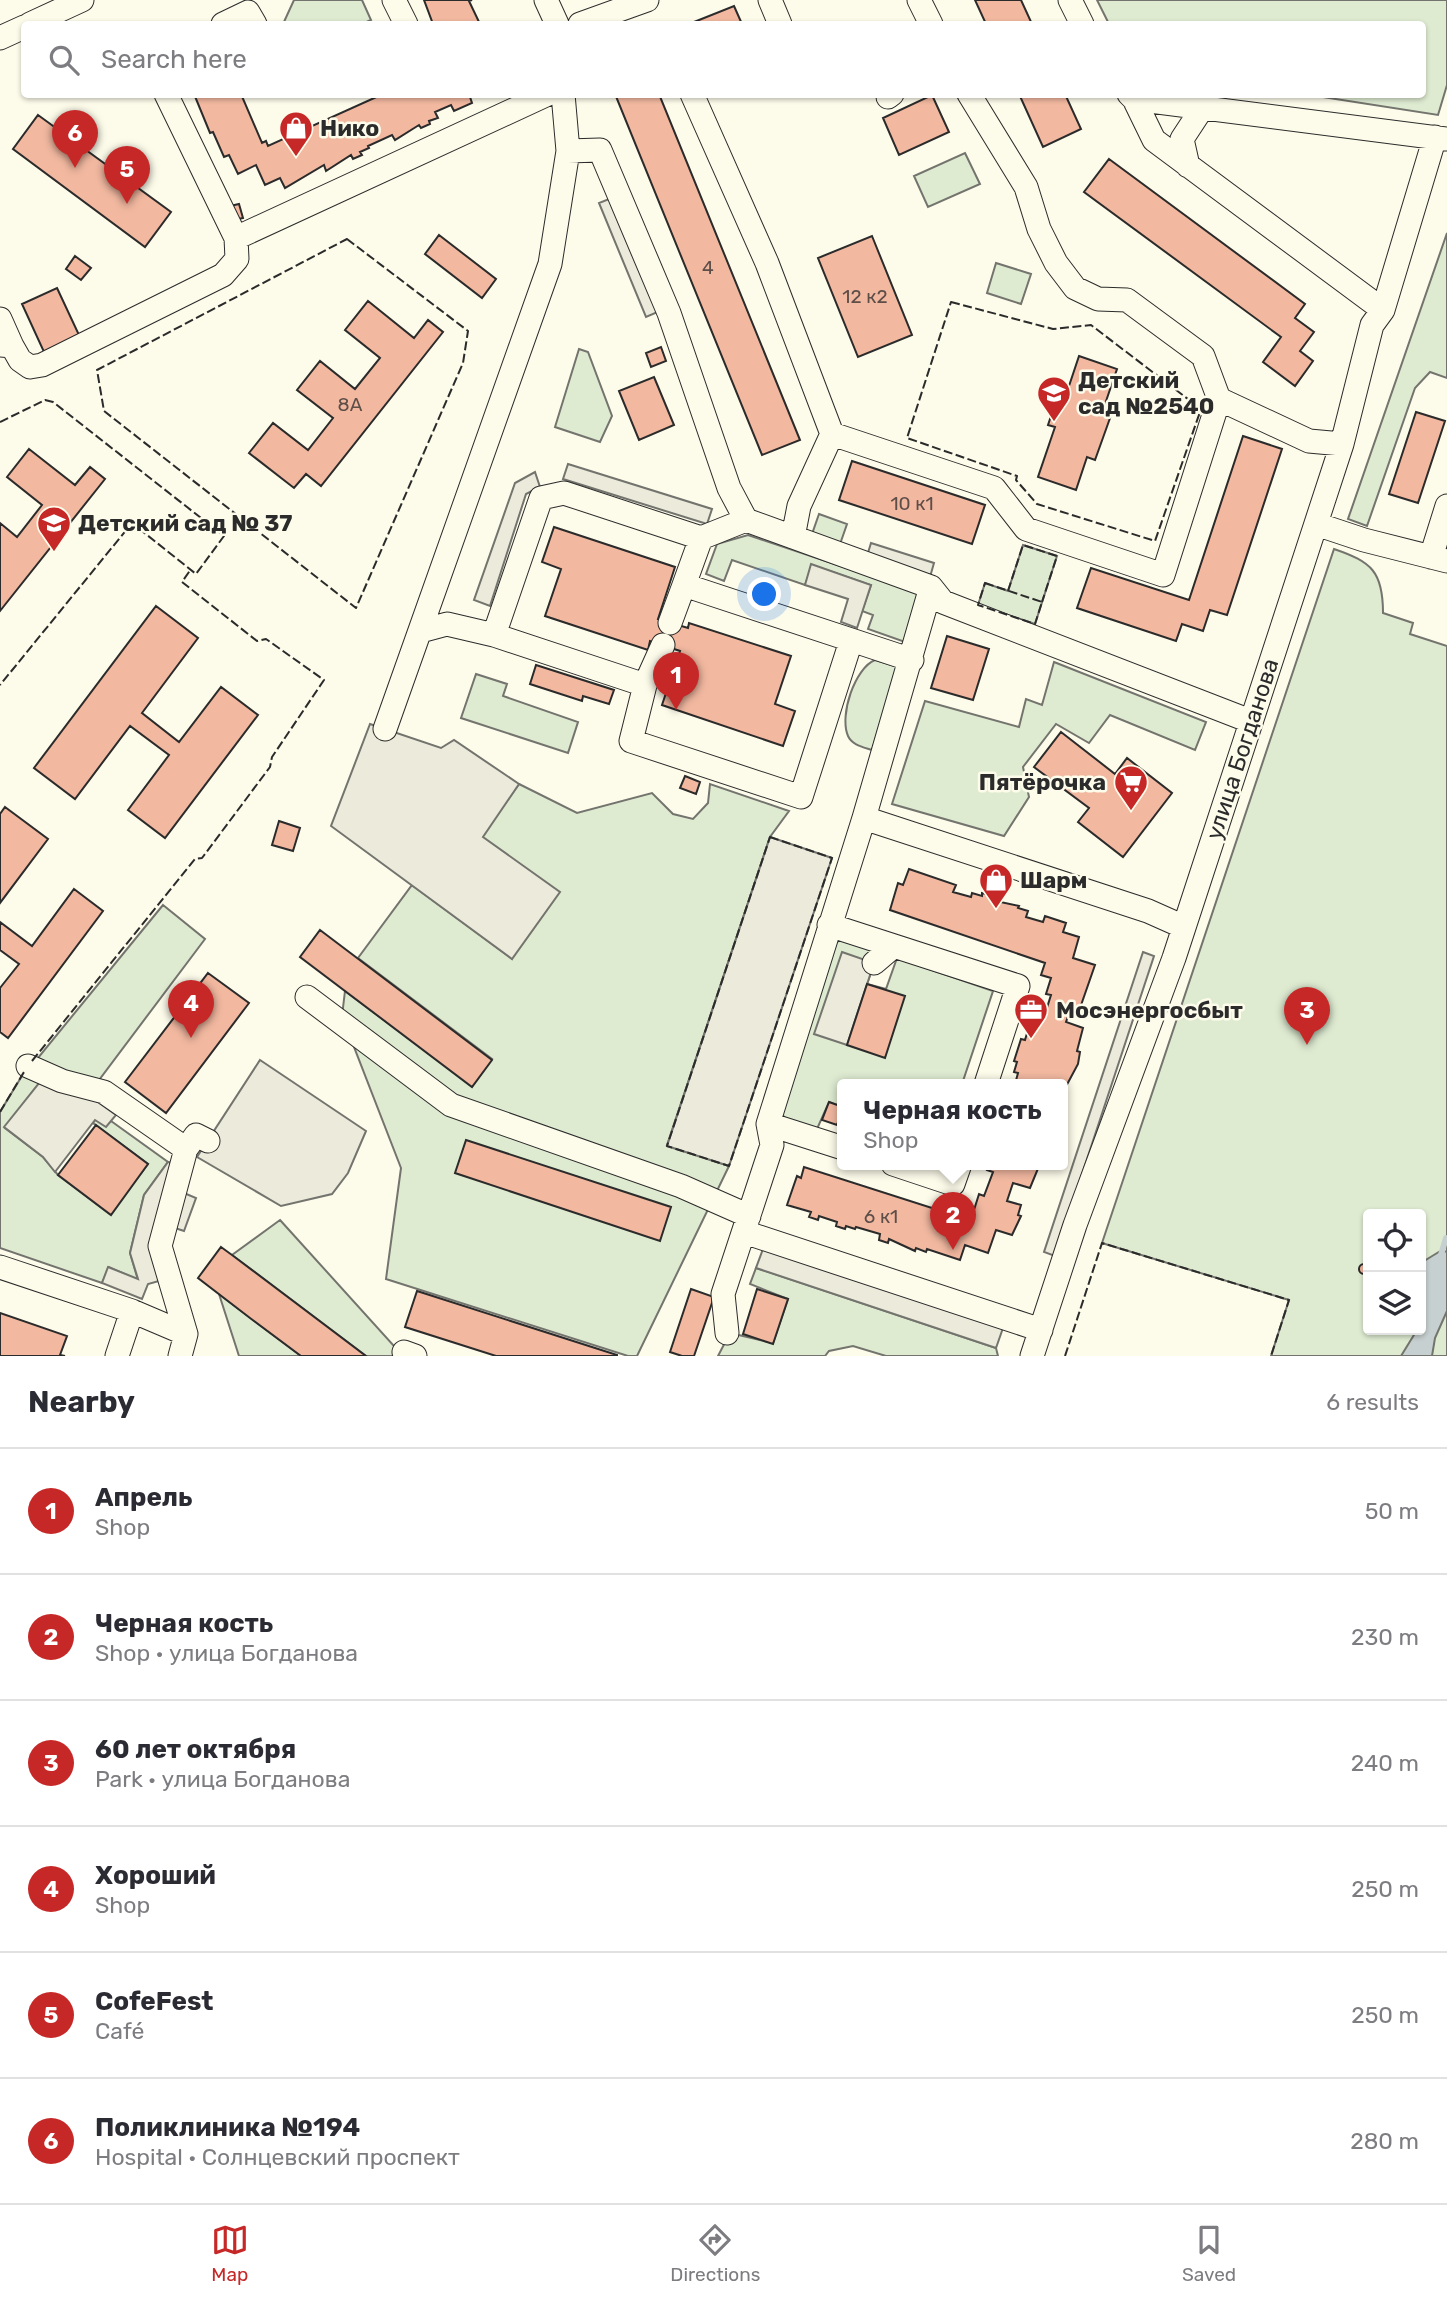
<!DOCTYPE html>
<meta charset="utf-8">
<style>
:root{--surface:#fff;--page:#f2f2f3;--text:#2b2b33;--muted:#7c7c81;--line:#e1e1e2;--accent:#c62828}
body{margin:0;font-family:Rubik,sans-serif;background:var(--page);color:var(--text)}
.controls{position:absolute;right:21px;bottom:21px;display:grid;overflow:hidden;border-radius:7px;box-shadow:0 2px 5px #0004}
.controls button{width:63px;height:63px;display:grid;place-items:center;padding:0;border:0;border-bottom:2px solid var(--line);background:var(--surface);color:var(--text);font:35px sans-serif}
.you{position:absolute;left:765px;top:595px;width:24px;height:24px;margin:-18px;border:5px solid #fff;border-radius:50%;background:#1a73e8;box-shadow:0 0 0 10px #1a73e833}
.badge{display:grid;place-items:center;width:46px;height:46px;border-radius:50%;background:var(--accent);color:#fff;font-size:23px;font-weight:700}
.pin{position:absolute;translate:-50% -58px;filter:drop-shadow(0 2px 4px #0008)}
.pin::after{content:'';position:absolute;top:37px;width:24px;height:21px;background:inherit;clip-path:polygon(0 0,100% 0,50% 100%)}
.popup{position:absolute;left:837px;top:1079px;width:231px;height:91px;box-sizing:border-box;display:grid;place-content:center;border-radius:7px;background:var(--surface);filter:drop-shadow(0 2px 5px #0005);font-size:23px;white-space:nowrap;color:var(--muted)}
.popup b{font-size:26px;color:var(--text)}
.popup::after{content:'';position:absolute;left:50%;top:100%;margin-left:-14px;border:14px solid transparent;border-top-color:var(--surface)}
.list{margin:0;padding:0;list-style:none}
h2{display:flex;justify-content:space-between;align-items:center;height:91px;margin:0;padding:0 28px;font-size:30px}
h2 small{font-size:23px;font-weight:400;color:var(--muted)}
.list li{display:grid;grid-template-columns:46px 1fr auto;gap:21px;align-items:center;box-sizing:border-box;height:126px;padding:0 28px;border-top:2px solid var(--line)}
.list b{display:block;font-size:26px;white-space:nowrap}
.list p{margin:0;font-size:23px;white-space:nowrap;color:var(--muted)}
.list em{font-size:23px;font-style:normal;color:var(--muted)}
.icon{flex:none;width:38px;height:38px;fill:none;stroke:currentColor;stroke-width:2;stroke-linecap:round;stroke-linejoin:round}
.map{position:relative;flex:none;width:1447px;height:1356px;overflow:hidden}
.search{position:absolute;background:var(--surface);box-shadow:0 2px 5px #0004;left:21px;right:21px;top:21px;height:77px;display:flex;align-items:center;gap:18px;box-sizing:border-box;padding:0 24px;border-radius:7px;color:var(--muted);font-size:26px}
.sheet{height:847px;background:var(--surface)}
nav{display:flex;justify-content:space-around;align-items:center;box-sizing:border-box;height:98px;border-top:2px solid var(--line);background:var(--surface);font-size:19px;color:var(--muted)}
nav a{display:grid;justify-items:center;gap:4px}
nav .on{color:var(--accent)}
.map>svg:first-child{display:block}
.green{fill:#deebd1;stroke:#74746e;stroke-width:2;fill-rule:evenodd}
.parking{fill:#eceadb;stroke:#74746e;stroke-width:2}
.water{fill:#c7d0d0;stroke:#74746e;stroke-width:2}
.lines{fill:none;stroke-linecap:round;stroke-linejoin:round}
.stream{stroke:#c7d0d0;stroke-width:6}
.building{fill:#f2b8a0;stroke:#2b2b2b;stroke-width:2}
.minor-casing{stroke:#2b2b2b;stroke-width:25}
.minor{stroke:#fdfbea;stroke-width:23}
.fence{stroke:#2b2b2b;stroke-width:2;stroke-dasharray:9 3.5;stroke-linecap:butt}
.labels{text-anchor:middle;stroke-width:5;stroke-linejoin:round;paint-order:stroke}
.number-label{font-size:19px;fill:#5d4e48}
.poi-label{font-size:23px;font-weight:bold;fill:#2b2b2b;stroke:#fdfbea;text-anchor:start}
.street-label{font-size:23px;fill:#2b2b2b;stroke:#fdfbea}
</style>
<div class="map">
<svg width="1447" height="1356" viewBox="0 0 1447 1356">
<rect width="100%" height="100%" fill="#fdfbea"/>
<path class="green" d="M294,0H362L371,20L362,24H283Z
M1097,0H1447V85L1438,115L1310,95L1422,94V24H1109Z
M965,153L980,184L928,207L914,176Z
M1447,233V378L1430,372L1415,388L1367,526L1348,519Z
M996,263L1031,274L1021,304L987,293Z
M579,349L588,352L612,416L600,442L555,427Z
M819,514L847,524L839,547L811,537Z
M748,535L921,593L905,642L868,629L873,615L862,611L871,585L812,565L805,585L732,560L724,581L706,574L717,544Z
M1023,545L1057,556L1035,624L978,605L985,583L1008,591Z
M1334,549C1372,562 1383,572 1383,613L1413,623L1410,634L1447,646V1356H1271L1289,1300L1102,1243ZM1368,1214H1421V1330H1368Z
M875,660L898,667L872,750C863,747 852,745 848,736C839,715 855,668 875,660Z
M1054,662L1206,722L1195,750L1110,715L1089,743L1056,724L1023,767L1029,797L1004,836L892,804L925,701L1019,727L1026,699L1042,705Z
M476,674L507,684L503,696L578,722L568,753L461,718Z
M519,784L577,813L652,793L673,814L693,819L708,803L710,784L789,811L770,837L667,1145L729,1166L637,1356H628L386,1279L401,1168L342,1016L345,991L472,1086L492,1059L358,958L412,885L511,958L482,836Z
M163,905L205,939L96,1084L33,1064Z
M846,939L879,950L867,984L886,989L897,958L993,991L962,1084H843V1107L829,1102L817,1129L786,1119L778,1110L832,943Z
M28,1066L40,1082L5,1128L43,1157L58,1175L110,1214L148,1164L93,1123L96,1119L106,1126L111,1121L168,1162L144,1195L130,1253L138,1280L109,1267L102,1283L0,1248V1112Z
M280,1220L403,1356H366L232,1255Z
M756,1268L996,1348L998,1356H886L853,1346L829,1351L825,1356H718L730,1333L773,1343L788,1299L750,1284Z
M219,1294L301,1356H239Z"/>
<path class="parking" d="M614,197L660,311L646,317L599,203Z
M568,464L712,509L707,524L563,479Z
M535,472L540,487L526,494L490,606L474,600L515,483Z
M871,543L934,563L930,577L867,556Z
M811,564L871,585L857,628L841,622L848,599L805,585Z
M370,724L441,748L454,740L519,784L483,837L560,892L512,959L331,826Z
M770,837L832,858L729,1166L667,1146Z
M842,952L874,963L847,1045L814,1034Z
M1143,952L1154,956L1055,1256L1044,1252Z
M260,1060L366,1131L348,1173L332,1194L281,1206L197,1157Z
M40,1082L88,1095L116,1115L106,1127L95,1120L55,1172L43,1157L4,1127Z
M168,1162L172,1163L159,1281L148,1284L142,1299L102,1283L108,1267L138,1279L130,1253L144,1195Z
M184,1193L196,1198L184,1231L172,1227Z
M763,1249L1003,1328L996,1348L756,1268Z"/>
<path class="water" d="M1442,1250L1447,1252V1311L1435,1338L1432,1356H1401L1417,1330H1421V1279L1424,1261Z"/>
<g class="lines">
<path class="stream" d="M1440,1258L1446,1238"/>
</g>
<path class="building" d="M424,0H472L469,1L480,24H433Z
M975,0H1021L1032,24H986Z
M734,6L742,24H689Z
M194,94H241L262,143L266,141L268,146L383,94H469L472,103L454,111L451,105L435,112L438,118L429,121L430,124L421,128L419,125L395,140L392,135L368,146L369,148L360,152L362,155L353,159L351,155L326,171L324,165L285,188L280,178L265,185L256,165L238,174L229,155L224,157L213,132L210,133Z
M615,94H659L800,440L762,455Z
M1019,94H1065L1081,129L1043,147Z
M932,95L949,132L899,155L883,118Z
M38,115L171,212L145,247L13,149Z
M1109,159L1305,304L1295,318L1314,332L1300,351L1313,361L1295,386L1263,362L1281,337L1084,192Z
M239,204L243,218L234,220L230,206Z
M439,235L496,279L482,298L425,254Z
M872,236L912,335L858,357L818,258Z
M75,256L91,268L81,280L66,269Z
M57,288L79,335L44,352L22,304Z
M368,301L414,338L428,320L443,332L321,486L306,474L294,488L249,453L273,423L308,450L333,418L297,390L320,361L355,389L380,358L345,330Z
M661,347L666,361L651,367L646,353Z
M1079,356L1117,369L1105,404L1114,407L1095,460L1087,457L1076,490L1038,477L1055,427L1048,425L1055,404L1062,407Z
M654,377L674,425L639,440L619,391Z
M1416,412L1445,421L1418,503L1389,494Z
M1243,436L1282,449L1227,615L1210,610L1203,631L1182,624L1176,641L1077,608L1091,568L1189,600Z
M29,449L75,485L90,467L105,479L0,611V523L17,537L42,505L7,477Z
M852,461L985,505L972,544L839,500Z
M554,527L675,567L658,619L688,628L689,623L791,656L775,704L795,711L783,746L662,705L680,651L650,641L648,650L545,616L561,569L542,562Z
M156,606L198,638L142,713L179,742L221,687L258,715L165,838L128,810L169,755L130,726L75,799L34,768Z
M947,636L989,649L973,700L931,688Z
M536,665L614,690L609,704L583,696L582,701L530,684Z
M1061,732L1115,774L1127,758L1172,793L1123,857L1078,822L1089,808L1034,767Z
M685,776L700,782L696,794L680,788Z
M5,807L48,839L0,903V814Z
M279,821L300,828L293,851L272,845Z
M909,869L956,885L953,892L971,897L972,893L982,896V893L992,896L991,900L1019,906L1018,908L1028,911L1026,917L1043,922L1045,916L1066,923L1063,932L1079,937L1073,958L1095,965L1080,1008L1072,1006L1066,1022L1083,1028L1077,1051L1080,1052L1078,1064L1063,1092V1084H1015L1018,1073L1014,1072L1017,1062L1014,1061L1021,1039L1025,1040L1028,1030L1032,1032L1037,1017L1043,1020L1051,995L1046,994L1051,978L1041,975L1045,963L890,910L898,883L903,885Z
M74,889L103,911L8,1038L0,1032V988L19,964L0,950V922L32,946Z
M320,930L492,1060L472,1087L300,957Z
M208,973L249,1003L166,1113L125,1082Z
M867,984L905,996L885,1058L847,1045Z
M829,1102L843,1107L837,1125L822,1120Z
M96,1125L148,1164L111,1215L58,1175Z
M466,1140L671,1207L660,1241L455,1173Z
M989,1164H1043L1039,1166L1030,1188L1013,1183L1007,1201L1021,1205L1018,1215L1021,1216L1012,1235L996,1230L988,1253L965,1245L960,1260L927,1249L926,1252L916,1248L915,1251L889,1239L888,1243L879,1240L880,1234L856,1227L855,1229L846,1226L845,1229L836,1226L837,1222L819,1216L818,1220L809,1217L811,1212L787,1205L797,1176L801,1178L804,1167L960,1217L963,1207L974,1210L979,1194L984,1196L993,1172L987,1170Z
M221,1247L232,1255L366,1356H301L250,1318L198,1278Z
M1359 1269a5 5 0 1 1 10 0a5 5 0 1 1-10 0Z
M691,1289L714,1297L694,1356H682L670,1352Z
M757,1289L788,1299L773,1344L743,1334Z
M417,1291L617,1355V1356H496L405,1327Z
M0,1313L67,1336L60,1355L65,1356H0Z"/>
<g class="lines">
<g class="minor-casing">
<path id="minor" d="M394,0L406,24
M546,0L557,24
M770,0L780,24
M919,0L931,24
M1070,0L1082,24
M30,24L82,0
M223,24L248,12L255,24
M580,24L647,0
M0,38L24,27
M563,94L568,151L600,150L669,313L729,488L746,520
M692,94L767,263L832,434
M1129,94L1134,99L1447,139
M888,97L892,94
M1134,99L1154,140L1383,310
M1188,166L1182,139L1203,107
M236,238L548,94
M0,319L12,346
M0,345L12,346L20,360L30,367L42,365L223,275L237,259L236,238L166,94
M1219,399L1309,441L1342,444
M1316,524L1364,540L1447,561
M793,537L799,506L832,434L994,488L1026,529L1163,575L1219,399L1203,356L1127,300L1098,299L1075,288L1056,263L1039,229L1026,187L969,94
M1431,557L1447,506
M684,585L701,538
M670,623L684,585L912,660
M421,631L447,624L494,635
M663,645L645,685L631,741L801,797L851,641
M645,685L494,635L541,498L564,493L701,538L746,520L931,587L943,602L1250,721
M385,729L550,264L568,151
M864,818L931,587
M829,925L1018,986L986,1084
M874,963L894,946
M307,997L451,1105L681,1186L749,1216
M28,1066L62,1081L104,1092L186,1149
M768,1124L843,1148
M893,1164L953,1184L960,1164
M744,1232L1041,1330
M0,1267L132,1311L186,1334
M727,1333L723,1294L772,1145L768,1124L864,818L1148,911L1184,927
M404,1352L415,1356
M117,1356L132,1311
M180,1356L186,1334L160,1246L186,1149L196,1135L208,1141
M1032,1356L1075,1225L1174,958L1342,444L1372,325L1383,310L1435,137"/>
</g>
<use href="#minor" class="minor"/>
<path class="fence" d="M347,239L468,331L463,363L356,608L104,411L97,370Z
M951,302L1053,329L1091,325L1201,409L1155,541L1037,504L1016,480L1017,476L907,438Z
M0,422L45,400L53,402L224,536L196,574L132,523L0,685
M985,583L1042,602L1035,624L978,605Z
M1008,591L1023,545L1057,556L1042,602
M770,837L832,858L729,1166L667,1146Z
M32,1061L195,859L202,858L270,767L272,757L324,680L266,639L257,641L182,582L191,569
M0,1112L24,1072
M1065,1356L1102,1243L1289,1300L1271,1356"/>
</g>
<defs>
<g id="shop-pin" transform="scale(1.75)"><path d="M0 17L-7.5 6A9.5 9.5 0 1 1 7.5 6Z" fill="#c62828" stroke="#fdfbea"/><path d="M-5-2.5h2.3a2.7 3.5 0 0 1 5.4 0H5L5.5 6h-11ZM-1.5-2.5h3a1.5 2.3 0 0 0-3 0Z" fill="#fff"/></g>
<g id="school-pin" transform="scale(1.75)"><path d="M0 17L-7.5 6A9.5 9.5 0 1 1 7.5 6Z" fill="#c62828" stroke="#fdfbea"/><path d="M0-5L7-2L0 1L-7-2ZM-4 1L0 2.5L4 1V4Q0 6-4 4Z" fill="#fff"/></g>
<g id="supermarket-pin" transform="scale(1.75)"><path d="M0 17L-7.5 6A9.5 9.5 0 1 1 7.5 6Z" fill="#c62828" stroke="#fdfbea"/><path d="M-6-5.5h2.5l.6 2H6L4.5 2H-2.5L-4.4-4H-6ZM-1.5 3.2a1.3 1.3 0 1 0 .1 0ZM3 3.2a1.3 1.3 0 1 0 .1 0Z" fill="#fff"/></g>
<g id="office-pin" transform="scale(1.75)"><path d="M0 17L-7.5 6A9.5 9.5 0 1 1 7.5 6Z" fill="#c62828" stroke="#fdfbea"/><path d="M-6-3h4V-5.5h4V-3h4V5H-6ZM-1-4.5V-3h2v-1.5ZM-6 0V1H6V0Z" fill="#fff"/></g>
</defs>
<g fill-rule="evenodd">
<use href="#shop-pin" x="296" y="128"/>
<use href="#school-pin" x="1054" y="393"/>
<use href="#school-pin" x="54" y="523"/>
<use href="#supermarket-pin" x="1131" y="782"/>
<use href="#shop-pin" x="996" y="880"/>
<use href="#office-pin" x="1031" y="1010"/>
</g>
<g class="labels">
<g class="number-label">
<text x="708" y="274">4</text>
<text x="865" y="303">12 к2</text>
<text x="350" y="411">8А</text>
<text x="912" y="510">10 к1</text>
<text x="881" y="1223">6 к1</text>
</g>
<g class="poi-label">
<text x="320" y="136">Нико</text>
<text x="1078" y="388">Детский<tspan x="1078" dy="26">сад №2540</tspan></text>
<text x="78" y="531">Детский сад № 37</text>
<text x="1106" y="790" text-anchor="end">Пятёрочка</text>
<text x="1020" y="888">Шарм</text>
<text x="1056" y="1018">Мосэнергосбыт</text>
</g>
<g class="street-label">
<text transform="translate(1242 749) rotate(-72)" y="8">улица Богданова</text>
</g>
</g>
</svg>
<div class="controls">
<button><svg class="icon" aria-label="locate" viewBox="0 0 24 24"><circle cx="12" cy="12" r="6"/><path d="M12 2v4M12 18v4M2 12h4M18 12h4"/></svg></button>
<button><svg class="icon" aria-label="layers" viewBox="0 0 24 24"><path d="M12 4l9 5-9 5-9-5zM3 14l9 5 9-5"/></svg></button>
</div>
<div class="you"></div>
<div class="pin badge" style="left:676px;top:710px">1</div>
<div class="pin badge" style="left:953px;top:1250px">2</div>
<div class="popup"><b>Черная кость</b>Shop</div>
<div class="pin badge" style="left:1307px;top:1045px">3</div>
<div class="pin badge" style="left:191px;top:1038px">4</div>
<div class="pin badge" style="left:127px;top:204px">5</div>
<div class="pin badge" style="left:75px;top:168px">6</div>
<div class="search"><svg class="icon" aria-label="search" viewBox="0 0 24 24"><circle cx="10" cy="10" r="6"/><path d="M15 15l6 6"/></svg>Search here</div>
</div>
<section class="sheet">
<h2>Nearby<small>6 results</small></h2>
<ul class="list">
<li><span class="badge">1</span><div><b>Апрель</b><p>Shop</p></div><em>50 m</em></li>
<li><span class="badge">2</span><div><b>Черная кость</b><p>Shop · улица Богданова</p></div><em>230 m</em></li>
<li><span class="badge">3</span><div><b>60 лет октября</b><p>Park · улица Богданова</p></div><em>240 m</em></li>
<li><span class="badge">4</span><div><b>Хороший</b><p>Shop</p></div><em>250 m</em></li>
<li><span class="badge">5</span><div><b>CofeFest</b><p>Café</p></div><em>250 m</em></li>
<li><span class="badge">6</span><div><b>Поликлиника №194</b><p>Hospital · Солнцевский проспект</p></div><em>280 m</em></li>
</ul>
</section>
<nav>
<a class="on"><svg class="icon" aria-label="map" viewBox="0 0 24 24"><path d="M3 6l6-2 6 2 6-2v14l-6 2-6-2-6 2zM9 4v14M15 6v14"/></svg>Map</a>
<a><svg class="icon" aria-label="directions" viewBox="0 0 24 24"><path d="M12 3l9 9-9 9-9-9zM9 14v-3h6M13 9l2 2-2 2"/></svg>Directions</a>
<a><svg class="icon" aria-label="saved" viewBox="0 0 24 24"><path d="M7 4h10v16l-5-4-5 4z"/></svg>Saved</a>
</nav>
